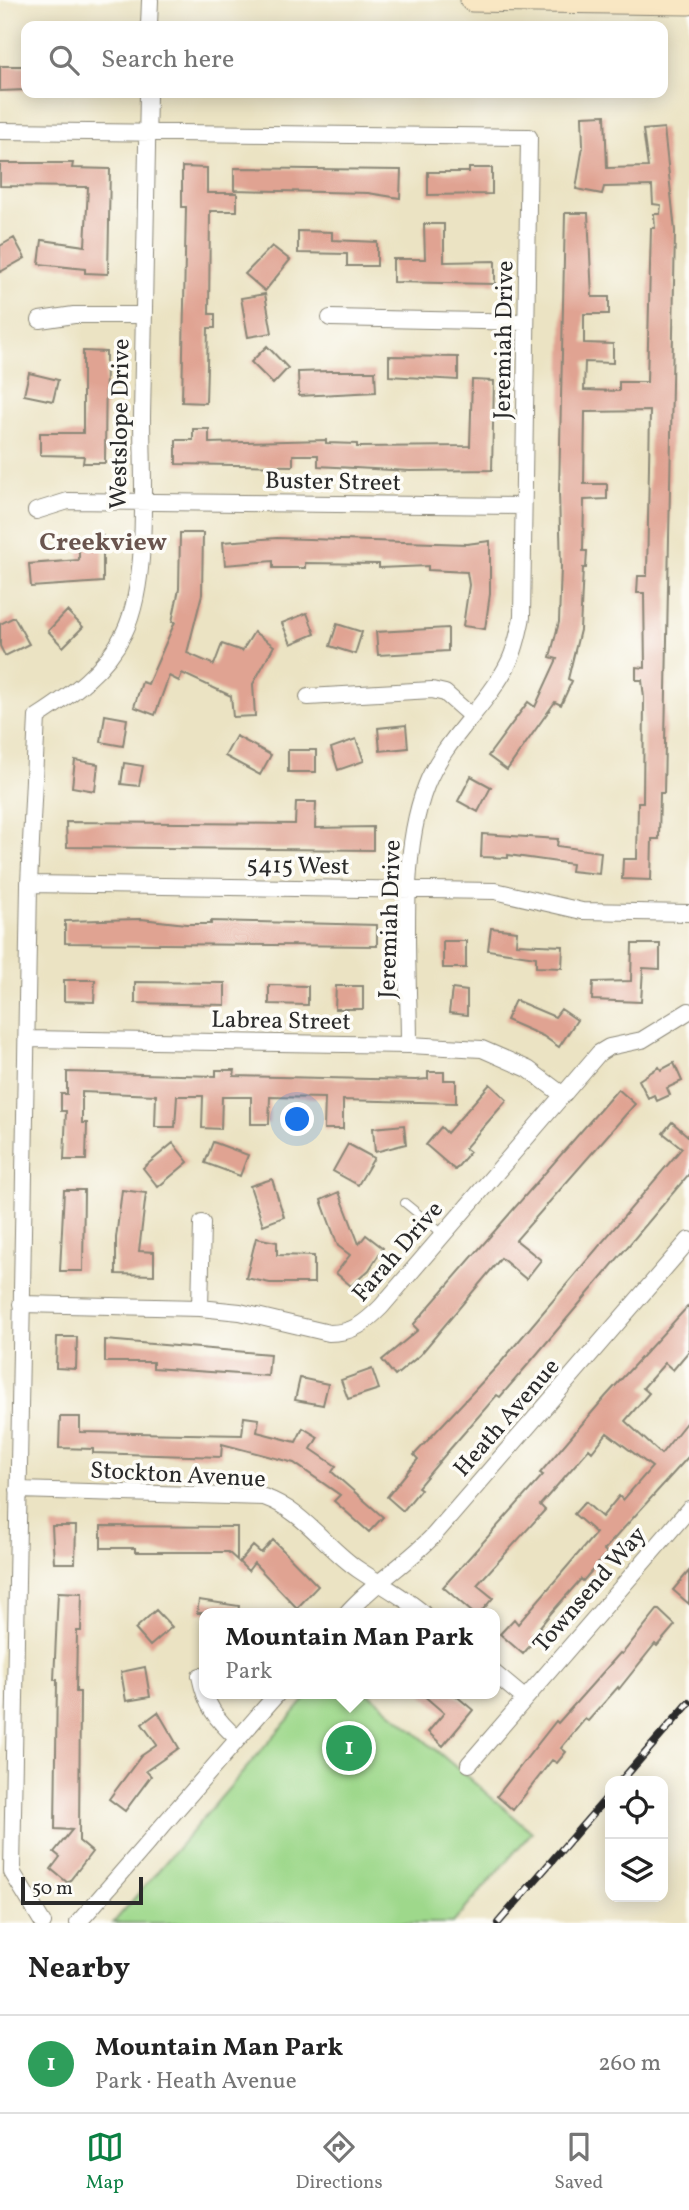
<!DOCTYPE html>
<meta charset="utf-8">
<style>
:root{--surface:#fff;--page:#f6f6f6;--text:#222;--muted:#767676;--line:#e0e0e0;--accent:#0b8043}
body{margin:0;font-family:Vollkorn,serif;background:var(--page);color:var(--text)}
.controls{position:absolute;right:21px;bottom:21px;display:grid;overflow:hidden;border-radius:14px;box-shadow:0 4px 18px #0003}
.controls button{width:63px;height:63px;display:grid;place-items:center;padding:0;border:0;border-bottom:2px solid var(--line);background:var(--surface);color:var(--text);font:35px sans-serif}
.scale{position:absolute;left:21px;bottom:18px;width:122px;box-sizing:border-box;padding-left:7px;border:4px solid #2b2b2b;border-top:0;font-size:19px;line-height:24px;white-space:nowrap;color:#2b2b2b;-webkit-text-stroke:5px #fdfcf7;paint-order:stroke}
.you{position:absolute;left:298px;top:1120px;width:24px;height:24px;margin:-18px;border:5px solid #fff;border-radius:50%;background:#1a73e8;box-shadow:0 0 0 10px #1a73e833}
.badge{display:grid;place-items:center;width:46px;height:46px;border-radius:50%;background:var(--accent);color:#fff;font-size:23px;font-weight:700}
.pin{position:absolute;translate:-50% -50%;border:4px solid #fff;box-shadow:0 2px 7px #0006}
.popup{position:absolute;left:199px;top:1608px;width:301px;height:91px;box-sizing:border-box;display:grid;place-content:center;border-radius:14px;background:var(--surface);filter:drop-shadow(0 2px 5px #0005);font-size:23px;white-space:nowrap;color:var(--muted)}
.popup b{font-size:26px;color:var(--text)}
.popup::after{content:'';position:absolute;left:50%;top:100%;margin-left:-14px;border:14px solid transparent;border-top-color:var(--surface)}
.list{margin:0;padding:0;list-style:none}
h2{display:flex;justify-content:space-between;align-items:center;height:91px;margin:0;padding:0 28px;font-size:30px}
h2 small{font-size:23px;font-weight:400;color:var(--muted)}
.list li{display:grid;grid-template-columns:46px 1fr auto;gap:21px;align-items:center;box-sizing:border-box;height:98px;padding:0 28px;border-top:2px solid var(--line)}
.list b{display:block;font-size:26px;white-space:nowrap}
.list p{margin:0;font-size:23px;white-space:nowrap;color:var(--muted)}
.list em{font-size:23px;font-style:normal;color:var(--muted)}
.icon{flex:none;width:38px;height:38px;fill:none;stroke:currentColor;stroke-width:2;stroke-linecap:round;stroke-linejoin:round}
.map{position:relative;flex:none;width:689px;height:1923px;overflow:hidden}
.search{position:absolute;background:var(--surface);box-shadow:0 4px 18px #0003;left:21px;right:21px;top:21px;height:77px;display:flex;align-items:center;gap:18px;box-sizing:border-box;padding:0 24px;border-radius:14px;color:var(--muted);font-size:26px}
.sheet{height:189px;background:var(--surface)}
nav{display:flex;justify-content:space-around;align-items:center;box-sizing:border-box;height:98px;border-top:2px solid var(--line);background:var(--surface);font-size:19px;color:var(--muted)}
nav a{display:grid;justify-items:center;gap:4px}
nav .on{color:var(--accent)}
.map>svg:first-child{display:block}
.green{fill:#9ed88b;stroke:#64825b;stroke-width:2}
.building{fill:#e0a392}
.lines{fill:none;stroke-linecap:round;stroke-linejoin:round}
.service-casing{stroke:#8b8777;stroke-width:10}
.minor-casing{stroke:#8b8777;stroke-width:18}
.secondary-casing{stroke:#8b8777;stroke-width:25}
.service{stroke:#fff;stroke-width:8}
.minor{stroke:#fff;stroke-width:16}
.secondary{stroke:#f9e7c3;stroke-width:23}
.rail-casing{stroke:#2b2b2b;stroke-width:8}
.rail{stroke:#fdfcf7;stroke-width:5;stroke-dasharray:16;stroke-linecap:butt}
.labels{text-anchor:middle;stroke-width:7;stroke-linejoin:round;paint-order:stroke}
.street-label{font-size:24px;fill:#2b2b2b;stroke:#fdfcf7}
.neighbourhood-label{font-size:26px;font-weight:bold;fill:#6a554f;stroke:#fdfcf7}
</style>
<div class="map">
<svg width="689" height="1923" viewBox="0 0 689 1923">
<rect width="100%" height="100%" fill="#fdfcf7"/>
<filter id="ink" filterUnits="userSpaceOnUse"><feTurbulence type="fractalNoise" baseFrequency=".0143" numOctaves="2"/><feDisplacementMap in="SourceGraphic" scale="14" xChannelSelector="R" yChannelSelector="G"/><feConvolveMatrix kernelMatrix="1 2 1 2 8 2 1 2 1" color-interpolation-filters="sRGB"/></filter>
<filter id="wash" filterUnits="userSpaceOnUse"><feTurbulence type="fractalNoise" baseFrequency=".00686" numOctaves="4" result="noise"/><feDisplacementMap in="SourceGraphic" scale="28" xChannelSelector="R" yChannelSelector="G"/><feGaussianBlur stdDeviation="1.57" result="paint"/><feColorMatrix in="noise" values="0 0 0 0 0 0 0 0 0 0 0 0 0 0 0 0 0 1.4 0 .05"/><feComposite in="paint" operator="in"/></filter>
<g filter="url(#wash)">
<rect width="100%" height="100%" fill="#ebe3c3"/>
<path class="green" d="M310,1694H370L532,1832L453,1923H113Z"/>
<g id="blocks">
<path class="building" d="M0,66H26V90L0,91Z
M605,115L607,168L648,167L643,130L664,128L675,231L664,793H660L659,839H652L651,880L622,879L623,859H637L638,802H643L644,698L642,680H636V667L645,668L644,593H637L638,576H647L650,411L585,412L584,484H607V499L584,500L583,551H587L586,568H583L580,630L568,679L572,681L561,705L555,702L507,770L488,756L528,702L535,707L557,659L550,657L559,622L561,567L559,492L565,213H588L592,297H609V314H584V343L613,344V363L585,362L584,390L619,391V382H647L651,228H655L654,214H660L661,205L653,204L652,186L604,187L602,194L576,189L583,146L582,116Z
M0,163H73L72,168L110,169L108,274L85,273V269L39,264L42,240L85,246L88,187L0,186Z
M182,167L207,168V193H237V211H210L209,314H215V328H208L206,403L182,402L186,207H182Z
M234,168L401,170L400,198L368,193L234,190Z
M469,168H492V194L428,195V172H469Z
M424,224H444V262L495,261V284L393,282V259H425Z
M298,231L332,232V240L377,242V266H347V254L298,253Z
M14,238L25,258L0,272V246Z
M272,246L290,260L265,291L245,274Z
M265,294L272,333L248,337L241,298Z
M267,346L288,368L273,384L251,362Z
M83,351L106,352L105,463H83L84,456L40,455V433H83Z
M389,356L458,357V380L389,376Z
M330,371H375L376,392L299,396L298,372Z
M29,373L58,380L53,401L24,395Z
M472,380L494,381L492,470L410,471L318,466V455H293V466L176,464V440H193V429H209V443L326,440V443L357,444V447L470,446Z
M180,533H203L202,594L187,653L214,665L222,644L242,651L254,632L274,646L253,684L255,716L233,717L231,696L182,673L179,681L169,676L155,715L134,707L142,682L148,684L175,622H172L179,589Z
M79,536H103V582L31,587L29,564L79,560Z
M277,538L467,544L490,541V594L485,629L463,626L469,585L467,572L428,570V566L379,568V564L305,563V568H273V561L225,565L223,542Z
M67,611L83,627L63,647L48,631Z
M307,613L315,634L291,644L282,623Z
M14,617L29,644L5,656L0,646V624Z
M337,624L362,632L355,654L330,646Z
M448,628V651L378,655L376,632Z
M105,715L127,719L123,746L101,742Z
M406,725L408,748L380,751L378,728Z
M236,736L271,755L260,775L225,756Z
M356,739L364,761L338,770L331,748Z
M288,750H316V772H288Z
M75,760L98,764L95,791L72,787Z
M124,763L143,766L139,786L121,784Z
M471,776L491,787L478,812L458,801Z
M296,802H316L315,828L373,827V850L67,847L66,822L295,824Z
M482,834L558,839L557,846L601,852L599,874L571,871L572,864L508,855V858L481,857Z
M141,919L186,924H211V921L377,925V946L65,943V921Z
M491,928L517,931L516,944L563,946L562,968L536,967V957L488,950Z
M443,941H466V968H443Z
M632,944H660V969L643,968L641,1002L592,1000L593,982L631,981Z
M64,980H95L94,1002L64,1001Z
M135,982L225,983V1005L135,1003Z
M269,985L308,986V1005L269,1004Z
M336,986H363V1009H335Z
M452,989L467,991V1015L449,1013Z
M515,1000L555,1017L561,1009L577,1020L559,1047L543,1036L506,1020Z
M674,1063L682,1081L667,1088L670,1095L657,1101L654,1095L648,1098L639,1080L659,1067L661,1070Z
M216,1070H235L234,1076L416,1080L428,1079V1072H444V1080H456V1103L343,1100V1129H324L325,1098L270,1097L269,1124H251V1097H222L221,1129L202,1128L203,1096H177L175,1127H155L156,1095L82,1092V1123H87L86,1160H64L66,1111H61V1094H67V1072L216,1076Z
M490,1084L507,1100L465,1148L470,1152L455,1170L426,1145L441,1127L447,1133Z
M618,1089L635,1104L516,1240L541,1260L526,1279L501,1258L420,1355L395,1376L382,1360L418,1330L413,1325Z
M672,1122L689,1137V1174L531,1361L500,1397L497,1395L450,1449L418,1487L421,1489L403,1511L387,1497L418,1459L414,1455L501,1362L682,1148L663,1133Z
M404,1125L406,1144L375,1152L373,1128Z
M213,1142L248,1155L240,1176L205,1163Z
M173,1143L188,1162L158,1187L143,1168Z
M348,1144L374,1158L358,1185L333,1171Z
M272,1179L284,1217L263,1225L250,1186Z
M64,1190H84L83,1271H60Z
M122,1190L146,1193L139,1251L154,1252V1275L116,1274V1238Z
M339,1192L359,1244L366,1235L383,1248L369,1270L351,1286L336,1273L350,1255L338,1246L321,1200Z
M256,1238L277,1242V1255L314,1256V1283H270L246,1278Z
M689,1305V1351L673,1370L665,1363L643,1388L649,1393L625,1421L661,1454L689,1419V1456L604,1550L607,1553L583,1581L581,1579L552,1612L532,1636L536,1639L523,1654L500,1634L514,1619L518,1624L596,1533L574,1514L585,1502L602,1517L619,1496L623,1500L652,1467L607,1433L592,1452L589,1449L540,1505L545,1510L477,1585L493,1598L480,1613H473L443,1587L543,1475L540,1473L606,1396Z
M57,1337H77L76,1369L56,1368Z
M105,1340L270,1354L268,1376L153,1368V1362H105Z
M372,1369L379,1389L348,1399L341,1380Z
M300,1378L328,1384L323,1405L295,1400Z
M60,1417H80V1432L242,1435L244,1417L259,1419L257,1432L296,1442L303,1428L318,1437L311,1449L336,1466L332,1472L383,1517L369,1532L334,1501L340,1495L294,1463L222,1444L221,1457L93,1453V1449L59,1448Z
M52,1526H76L75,1563H54Z
M101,1526L237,1527V1560L228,1552H135V1548H101Z
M273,1540L318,1586L297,1608L254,1563L248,1571L239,1562L253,1546L261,1553Z
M689,1571V1604L673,1590Z
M58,1592L82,1593L81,1631H77L76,1692H80L79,1841L92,1852L68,1883L51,1869L60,1857L54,1852L72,1830L55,1829L57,1680H54Z
M199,1600L239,1606L238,1613H197Z
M658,1609L675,1625L657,1646L655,1644L619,1689L618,1687L588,1721L585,1719L561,1748L566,1752L557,1763L552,1760L513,1810L497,1796L556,1721L558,1723L620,1653L622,1654Z
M156,1610L172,1627L150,1646L135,1629Z
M145,1667L150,1697L126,1701L121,1672Z
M422,1694H454L473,1710L443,1746L428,1732L444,1713Z
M158,1712L179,1748L146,1771L151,1776L125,1811L109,1799L141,1756L157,1745L142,1724Z"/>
</g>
</g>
<g filter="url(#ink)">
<use href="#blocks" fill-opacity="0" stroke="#8b8777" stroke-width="2"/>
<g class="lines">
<g class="service-casing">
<path id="service" d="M405,1203L443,1234"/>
</g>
<g class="minor-casing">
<path id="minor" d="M149,26L150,0
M0,131L529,137L522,617C519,632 516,648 509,662C487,707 444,739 426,786C398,858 409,967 409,1045
M330,318L526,322
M40,320L74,315H143
M36,511L68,501L523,506
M308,697L432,690L445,693L470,715
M29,884L495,891L582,911L689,913
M27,1039L409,1045L482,1049L528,1069L563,1095
M21,1304L200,1308L240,1312L329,1333C353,1333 365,1323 381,1307L599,1053L609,1047L642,1040L689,1011
M200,1308L202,1223
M18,1490L264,1497C304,1511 325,1547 359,1570C381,1585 403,1596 423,1613
M347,1613C373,1583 407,1564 434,1535L689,1240
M494,1673L524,1698
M200,1676C206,1705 215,1719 238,1739
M469,1764L689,1509
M43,1923L12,1872L29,884L37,717C71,695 106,670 124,633C150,580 142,477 142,417C143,309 145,201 148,93
M78,1923L277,1694"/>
</g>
<g class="secondary-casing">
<path id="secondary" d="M472,0L689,3"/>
</g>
<use href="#service" class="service"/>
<use href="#minor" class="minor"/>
<use href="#secondary" class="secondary"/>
<g class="rail-casing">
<path id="rail" d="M621,1781L689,1703
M498,1923L610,1794"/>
</g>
<use href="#rail" class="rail"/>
</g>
</g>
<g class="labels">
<g class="street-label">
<text transform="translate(503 340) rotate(-89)" y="8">Jeremiah Drive</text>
<text transform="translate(119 424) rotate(-89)" y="8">Westslope Drive</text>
<text transform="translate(333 481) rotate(1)" y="8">Buster Street</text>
<text transform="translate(298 865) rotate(1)" y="8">5415 West</text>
<text transform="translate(389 919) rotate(-88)" y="8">Jeremiah Drive</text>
<text transform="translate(281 1020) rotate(1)" y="8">Labrea Street</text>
<text transform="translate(397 1251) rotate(-49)" y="8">Farah Drive</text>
<text transform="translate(506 1417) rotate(-49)" y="8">Heath Avenue</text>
<text transform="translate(178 1474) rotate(3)" y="8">Stockton Avenue</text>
<text transform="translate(589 1589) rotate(-49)" y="8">Townsend Way</text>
</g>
<g class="neighbourhood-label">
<text x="103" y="550">Creekview</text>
</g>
</g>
</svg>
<div class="controls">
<button><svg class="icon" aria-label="locate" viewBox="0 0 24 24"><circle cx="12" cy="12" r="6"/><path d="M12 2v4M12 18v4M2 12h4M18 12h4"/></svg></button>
<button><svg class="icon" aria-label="layers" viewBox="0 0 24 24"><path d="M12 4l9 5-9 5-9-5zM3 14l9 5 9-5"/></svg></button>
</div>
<div class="scale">50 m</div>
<div class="you"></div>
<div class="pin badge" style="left:349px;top:1748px;background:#2e9e5b">1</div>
<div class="popup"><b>Mountain Man Park</b>Park</div>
<div class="search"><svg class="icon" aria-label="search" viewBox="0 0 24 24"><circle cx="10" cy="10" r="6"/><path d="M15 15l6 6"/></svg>Search here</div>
</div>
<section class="sheet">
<h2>Nearby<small></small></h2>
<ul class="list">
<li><span class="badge" style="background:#2e9e5b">1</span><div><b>Mountain Man Park</b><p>Park · Heath Avenue</p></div><em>260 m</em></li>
</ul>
</section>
<nav>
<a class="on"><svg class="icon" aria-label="map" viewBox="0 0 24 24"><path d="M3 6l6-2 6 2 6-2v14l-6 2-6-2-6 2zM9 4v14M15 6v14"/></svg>Map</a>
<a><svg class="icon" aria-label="directions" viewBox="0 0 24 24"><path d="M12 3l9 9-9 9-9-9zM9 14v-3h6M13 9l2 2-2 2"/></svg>Directions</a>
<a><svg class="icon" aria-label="saved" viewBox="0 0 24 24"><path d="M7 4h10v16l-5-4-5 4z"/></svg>Saved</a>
</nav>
